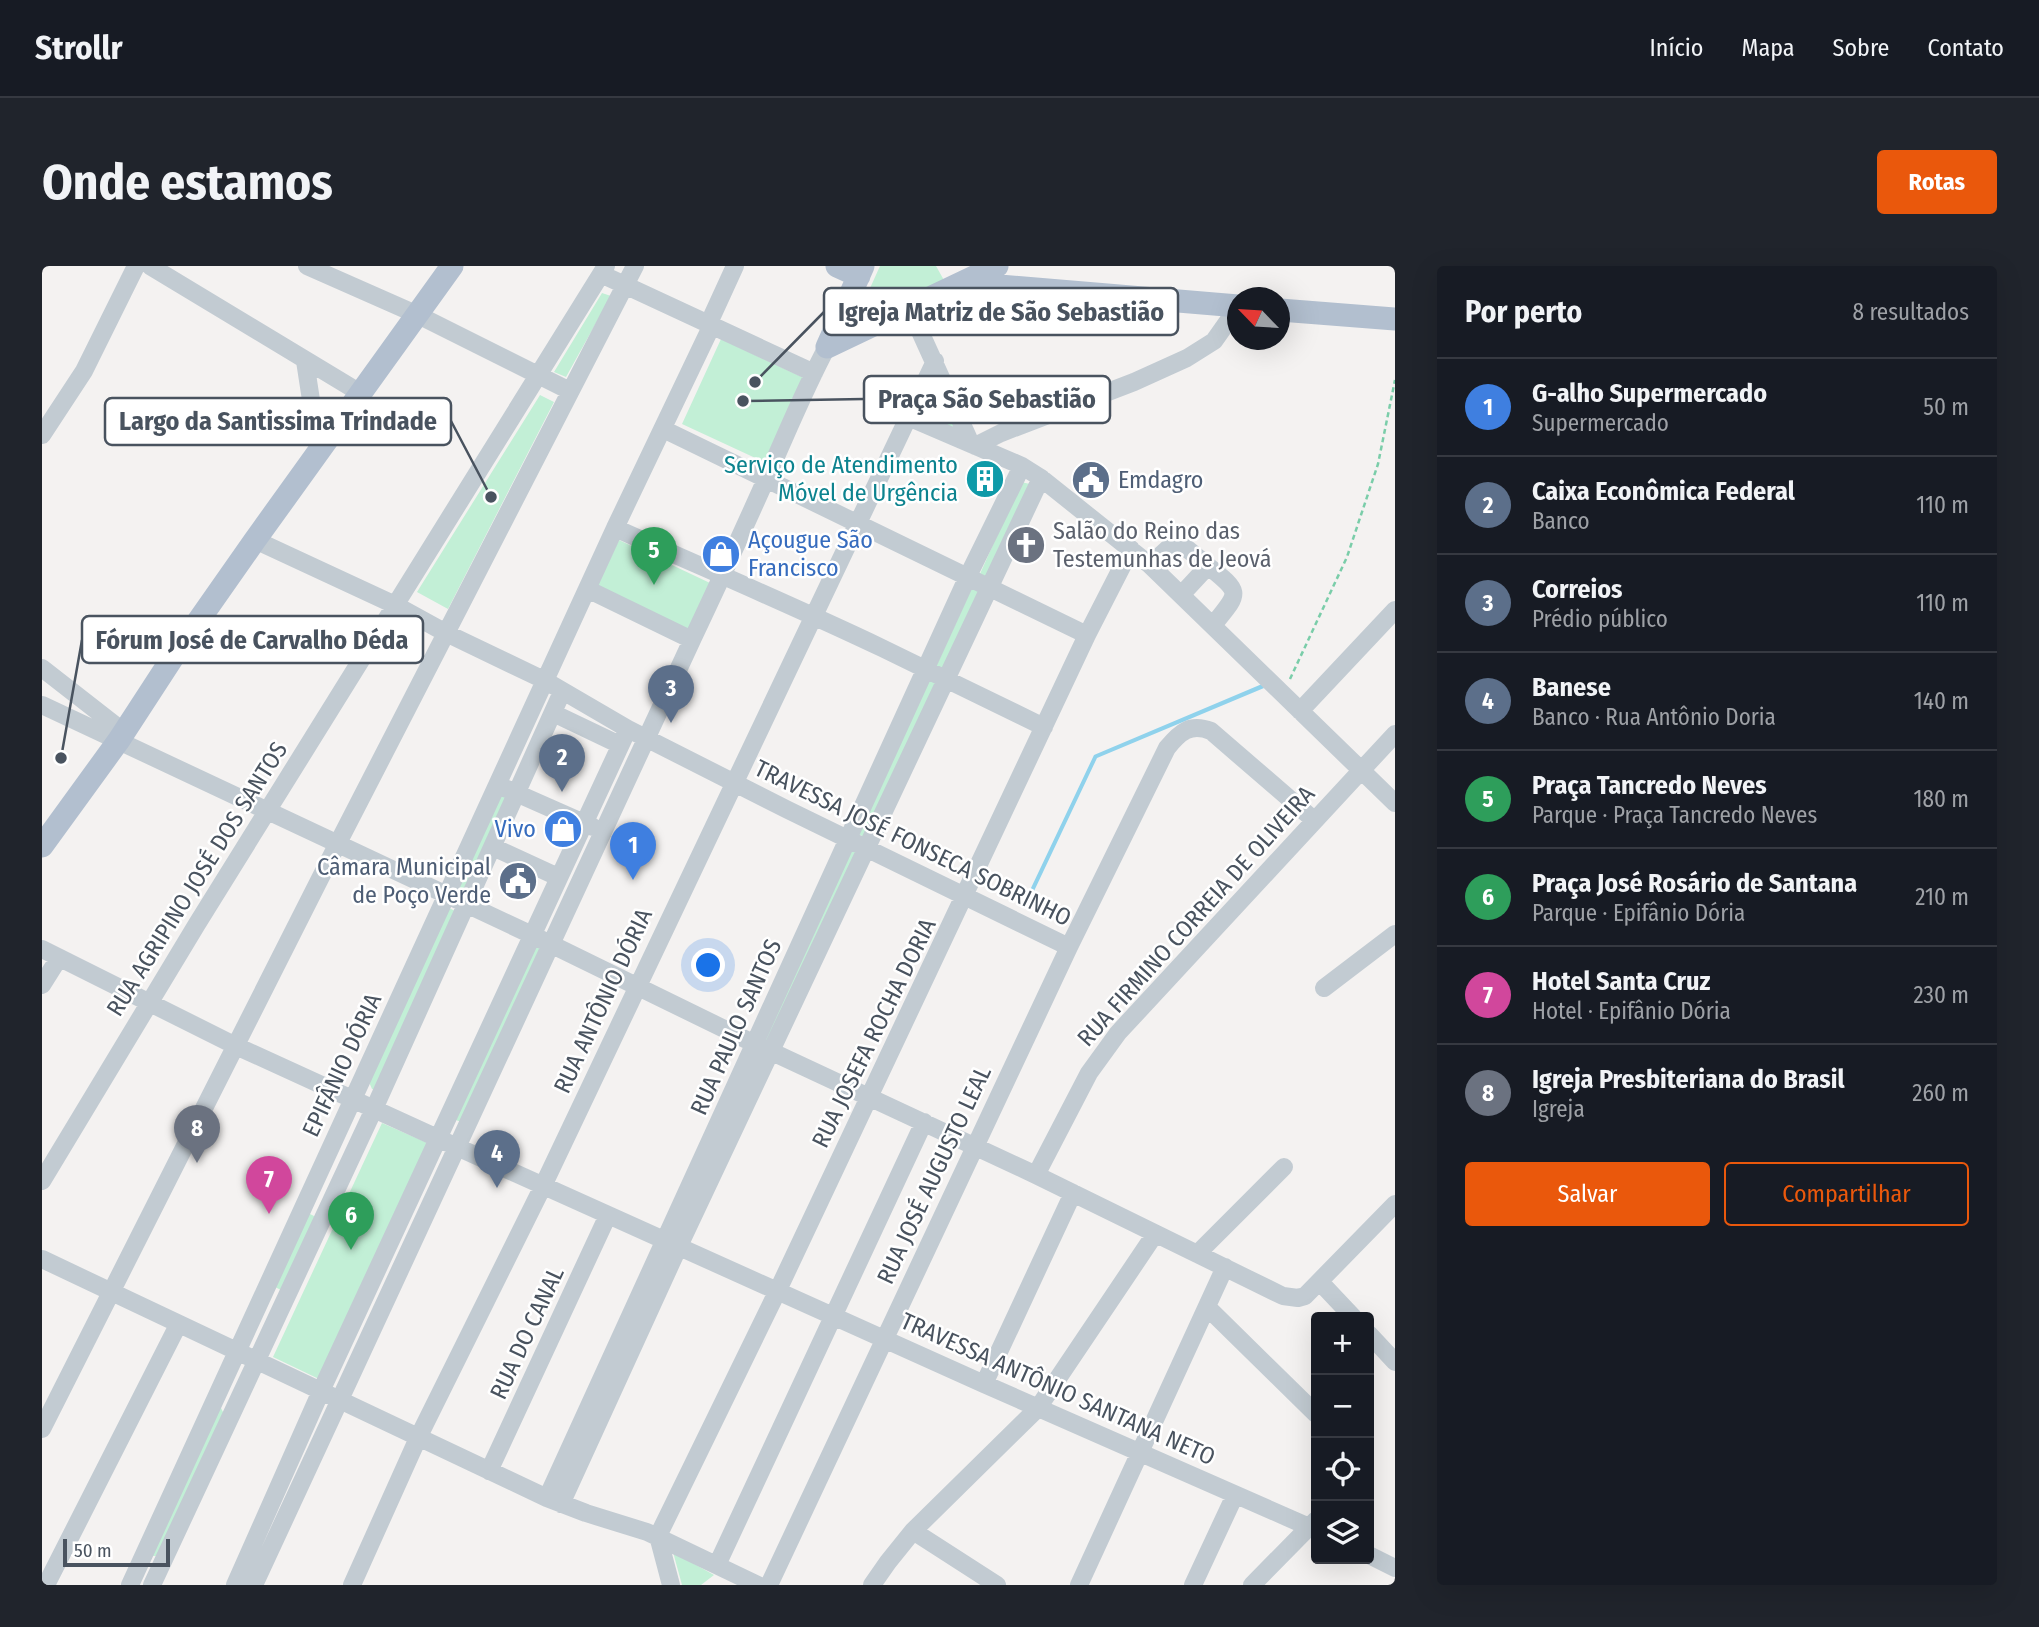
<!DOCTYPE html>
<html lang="pt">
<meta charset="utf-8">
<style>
:root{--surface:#171b24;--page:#20242c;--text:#f1f3f6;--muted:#9ea1a6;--line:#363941;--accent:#ea580c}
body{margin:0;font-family:"Fira Sans Condensed",sans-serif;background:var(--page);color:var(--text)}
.controls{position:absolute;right:21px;bottom:21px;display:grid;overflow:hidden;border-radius:7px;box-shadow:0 7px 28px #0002}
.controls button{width:63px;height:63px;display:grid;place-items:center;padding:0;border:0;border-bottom:2px solid var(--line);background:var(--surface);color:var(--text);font:35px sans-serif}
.compass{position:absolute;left:1185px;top:21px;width:63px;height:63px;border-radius:50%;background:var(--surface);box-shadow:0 7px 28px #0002;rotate:295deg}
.scale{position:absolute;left:21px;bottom:18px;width:107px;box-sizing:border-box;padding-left:7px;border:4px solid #49535f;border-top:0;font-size:19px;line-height:24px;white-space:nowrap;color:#49535f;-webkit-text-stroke:5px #fff;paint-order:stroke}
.you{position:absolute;left:667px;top:700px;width:24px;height:24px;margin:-18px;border:5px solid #fff;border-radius:50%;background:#1a73e8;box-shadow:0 0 0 10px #1a73e833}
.badge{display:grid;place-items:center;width:46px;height:46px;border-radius:50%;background:var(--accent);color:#fff;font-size:23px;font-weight:700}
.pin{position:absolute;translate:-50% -58px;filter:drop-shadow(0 2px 4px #0008)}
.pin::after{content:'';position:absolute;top:37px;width:24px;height:21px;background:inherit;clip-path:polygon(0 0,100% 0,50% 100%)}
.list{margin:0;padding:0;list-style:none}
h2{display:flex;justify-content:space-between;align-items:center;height:91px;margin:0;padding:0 28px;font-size:30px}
h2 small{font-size:23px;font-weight:400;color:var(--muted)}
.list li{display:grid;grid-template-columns:46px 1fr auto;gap:21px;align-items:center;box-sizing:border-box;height:98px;padding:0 28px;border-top:2px solid var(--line)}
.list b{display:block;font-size:26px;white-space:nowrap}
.list p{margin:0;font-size:23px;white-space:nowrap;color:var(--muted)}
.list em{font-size:23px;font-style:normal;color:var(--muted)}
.actions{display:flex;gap:14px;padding:21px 28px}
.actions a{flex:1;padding:16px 0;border:2px solid var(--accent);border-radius:7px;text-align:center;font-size:24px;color:var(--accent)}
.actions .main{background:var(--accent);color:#fff}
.icon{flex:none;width:38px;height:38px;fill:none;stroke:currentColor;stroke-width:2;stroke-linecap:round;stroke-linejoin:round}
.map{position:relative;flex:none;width:1353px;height:1319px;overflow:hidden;border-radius:7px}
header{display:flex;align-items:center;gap:42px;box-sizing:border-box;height:98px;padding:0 35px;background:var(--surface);border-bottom:2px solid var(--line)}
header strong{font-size:33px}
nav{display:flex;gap:38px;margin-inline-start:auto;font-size:24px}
.intro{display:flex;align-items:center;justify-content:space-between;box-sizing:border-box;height:168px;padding:0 42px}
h1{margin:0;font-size:49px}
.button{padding:18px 32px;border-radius:7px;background:var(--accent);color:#fff;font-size:24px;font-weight:700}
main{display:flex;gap:42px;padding:0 42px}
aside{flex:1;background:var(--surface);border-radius:7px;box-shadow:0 7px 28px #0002}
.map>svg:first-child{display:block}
.green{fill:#c2efd6}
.water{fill:#8fd2ec}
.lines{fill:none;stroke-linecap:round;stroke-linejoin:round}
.path{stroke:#7acda9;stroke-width:2.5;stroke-dasharray:5 3.5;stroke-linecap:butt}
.minor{stroke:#c2cbd2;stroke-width:18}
.major{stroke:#b2bfcf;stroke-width:23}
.labels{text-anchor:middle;stroke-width:5;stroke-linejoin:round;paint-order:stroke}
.culture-label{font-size:24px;fill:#0d838f;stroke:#fff;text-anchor:end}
.service-label{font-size:24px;fill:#4e5e75;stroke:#fff;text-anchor:start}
.worship-label{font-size:24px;fill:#5b616d;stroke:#fff;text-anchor:start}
.shop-label{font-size:24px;fill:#366cbe;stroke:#fff;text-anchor:start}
.street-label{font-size:24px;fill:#49535f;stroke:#fff}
.leader{fill:none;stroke:#49535f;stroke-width:2.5}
.callout-dot{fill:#49535f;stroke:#fff;stroke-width:2.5}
.callout{fill:#fff;stroke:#49535f;stroke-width:2.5}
.callout-label{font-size:26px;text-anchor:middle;font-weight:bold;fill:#49535f}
</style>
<header>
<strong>Strollr</strong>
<nav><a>Início</a><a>Mapa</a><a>Sobre</a><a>Contato</a></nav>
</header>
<div class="intro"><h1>Onde estamos</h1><a class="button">Rotas</a></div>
<main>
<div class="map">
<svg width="1353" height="1319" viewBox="0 0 1353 1319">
<rect width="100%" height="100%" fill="#f4f2f1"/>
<path class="green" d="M838,0H894L903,16L810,62Z
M560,27L569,30L524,111L512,106Z
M679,73L762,112L722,196L640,158Z
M893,107L918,169L874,149Z
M498,129L512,136L406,343L375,326Z
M979,216L988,218L947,315L937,310Z
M577,274L668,317L646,363L555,320Z
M932,317L944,323L903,410L892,405Z
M889,410L901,415L826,573L816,568Z
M457,529L467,530L424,629L415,628L414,617Z
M814,574L824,578L727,777L719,773Z
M407,642L415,646L334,824L330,823L327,816Z
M491,681H501L420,855H416L413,853Z
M340,857L388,878L277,1113L231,1091Z
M266,947L274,951L241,1025L233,1021Z
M179,1142L182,1148L115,1290H109L176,1144Z
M631,1286L672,1309L659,1319H640Z"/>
<path class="water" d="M1220,418L1222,422L1055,492L984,642L980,641L1052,489Z"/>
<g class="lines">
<path class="path" d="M1248,413L1305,291L1336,198L1353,114"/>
<path class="minor" d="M108,0L320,128
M265,0L376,49L528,125
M559,8L772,107
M867,41L929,178
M666,59L693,0
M785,81C762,124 744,169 724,213C700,267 675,321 650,374L545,323L573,262C662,302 752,340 840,382C894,408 948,435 1002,461
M263,95L277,186
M866,151L980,200L999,212L1108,299L1353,537
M621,163L1045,369
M0,169L42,105L94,0
M933,180L959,167L1092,116L1145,92L1172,75L1196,41
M573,262L669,61
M213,274L353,339L404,367L502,414L586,463L746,544L1027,681
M1108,299L1131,278L1143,281L1166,300
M1140,328L1166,300C1200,327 1198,326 1171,359
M0,402L82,466
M0,439L490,669L713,778L994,909L1241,1030L1256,1032L1263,1030L1353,938
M1258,445L1353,344
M511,447L578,479
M465,523L551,561
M451,581L516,611
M0,683L194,780L415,881L942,1118L1274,1264
M0,719L17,692
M1282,722L1353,668
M994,909L1047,807L1076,767L1353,468
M0,915L155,658L564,0
M1155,988L1242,901
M0,993L505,1232L544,1247L605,1266L716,1319
M1278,1016L1311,1051
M1165,1041L1274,1148
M1327,1068L1353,1096
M942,1118L1031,927
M0,1163L295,579L593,0
M447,1205L566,949
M505,1232L926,310L980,200
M519,1238L637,980L999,212
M871,1265L955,1319
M616,1270L736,1024L1045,369L1089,283
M616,1270L629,1319
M1327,1289L1353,1302
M675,1299L882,856
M4,1319L136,1059
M88,1319L545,323
M110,1319L332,843L520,426
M193,1319L279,1125L586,463
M212,1319L650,374
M310,1319L376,1172L501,920L893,95
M727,1319L1027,681L1125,482C1138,466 1148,457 1169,465L1272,554
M830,1319L846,1296L871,1265L996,1142L1113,968
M1037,1319L1183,1001
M1151,1319L1193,1229
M1210,1319L1274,1254"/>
<path class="major" d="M795,0L817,10
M922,17L1196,40
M1238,44L1353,53
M785,81L955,0
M785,81L821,0
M0,580L77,474L131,391L213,274L410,0"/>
</g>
<defs>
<g id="building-disc" transform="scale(2.0125)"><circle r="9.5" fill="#0f9aa8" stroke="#fff"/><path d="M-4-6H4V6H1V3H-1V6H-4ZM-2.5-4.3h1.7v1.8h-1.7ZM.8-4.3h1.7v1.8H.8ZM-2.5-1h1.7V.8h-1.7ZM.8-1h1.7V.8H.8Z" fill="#fff"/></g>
<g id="civic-disc" transform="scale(2.0125)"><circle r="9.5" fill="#5c6f8a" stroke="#fff"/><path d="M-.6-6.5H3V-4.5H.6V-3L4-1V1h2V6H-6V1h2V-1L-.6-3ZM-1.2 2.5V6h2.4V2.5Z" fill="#fff"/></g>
<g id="church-disc" transform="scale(2.0125)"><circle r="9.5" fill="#6b7280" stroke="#fff"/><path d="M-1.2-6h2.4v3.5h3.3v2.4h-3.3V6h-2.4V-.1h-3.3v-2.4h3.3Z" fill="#fff"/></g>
<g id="shop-disc" transform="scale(2.0125)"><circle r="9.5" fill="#3f7fe0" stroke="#fff"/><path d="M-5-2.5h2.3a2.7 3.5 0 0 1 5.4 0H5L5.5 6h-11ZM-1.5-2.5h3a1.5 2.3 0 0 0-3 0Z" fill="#fff"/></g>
</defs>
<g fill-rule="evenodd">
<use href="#building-disc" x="943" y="213"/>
<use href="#civic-disc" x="1049" y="214"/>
<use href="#church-disc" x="984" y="279"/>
<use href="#shop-disc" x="679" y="288"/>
<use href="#shop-disc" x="521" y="563"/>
<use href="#civic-disc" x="476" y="615"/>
</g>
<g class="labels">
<g class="culture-label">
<text x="916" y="207">Serviço de Atendimento<tspan x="916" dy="28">Móvel de Urgência</tspan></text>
</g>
<g class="service-label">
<text x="1076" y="222">Emdagro</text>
<text x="449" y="609" text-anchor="end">Câmara Municipal<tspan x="449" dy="28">de Poço Verde</tspan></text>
</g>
<g class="worship-label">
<text x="1011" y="273">Salão do Reino das<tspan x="1011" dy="28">Testemunhas de Jeová</tspan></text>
</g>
<g class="shop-label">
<text x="706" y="282">Açougue São<tspan x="706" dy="28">Francisco</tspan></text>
<text x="494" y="571" text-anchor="end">Vivo</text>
</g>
<g class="street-label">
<text transform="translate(871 577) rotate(26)" y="8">TRAVESSA JOSÉ FONSECA SOBRINHO</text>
<text transform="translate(155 613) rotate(-58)" y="8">RUA AGRIPINO JOSÉ DOS SANTOS</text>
<text transform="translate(1154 650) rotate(-48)" y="8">RUA FIRMINO CORREIA DE OLIVEIRA</text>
<text transform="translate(561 735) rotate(-65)" y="8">RUA ANTÔNIO DÓRIA</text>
<text transform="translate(694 761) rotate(-66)" y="8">RUA PAULO SANTOS</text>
<text transform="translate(832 767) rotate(-64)" y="8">RUA JOSEFA ROCHA DORIA</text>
<text transform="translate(300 799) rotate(-65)" y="8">EPIFÂNIO DÓRIA</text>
<text transform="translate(892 909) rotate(-65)" y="8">RUA JOSÉ AUGUSTO LEAL</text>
<text transform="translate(485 1067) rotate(-65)" y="8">RUA DO CANAL</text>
<text transform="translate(1016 1123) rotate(24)" y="8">TRAVESSA ANTÔNIO SANTANA NETO</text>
</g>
</g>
<path class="leader" d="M713 116L782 46M701 135L822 133M449 231L409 155M19 492L40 374"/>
<g class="callout-dot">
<circle cx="713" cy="116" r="7"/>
<circle cx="701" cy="135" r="7"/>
<circle cx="449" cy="231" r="7"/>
<circle cx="19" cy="492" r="7"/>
</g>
<g class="callout">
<rect x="782" y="22" width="354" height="47" rx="7"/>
<rect x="822" y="110" width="246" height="47" rx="7"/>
<rect x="63" y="132" width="346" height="47" rx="7"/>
<rect x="40" y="350" width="341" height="47" rx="7"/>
</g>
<g class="callout-label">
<text x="959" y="55">Igreja Matriz de São Sebastião</text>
<text x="945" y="142">Praça São Sebastião</text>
<text x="236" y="164">Largo da Santissima Trindade</text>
<text x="210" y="383">Fórum José de Carvalho Déda</text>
</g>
</svg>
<div class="controls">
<button>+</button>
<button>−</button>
<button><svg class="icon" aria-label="locate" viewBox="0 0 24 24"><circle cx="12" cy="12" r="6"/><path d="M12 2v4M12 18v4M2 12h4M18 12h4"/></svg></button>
<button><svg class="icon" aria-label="layers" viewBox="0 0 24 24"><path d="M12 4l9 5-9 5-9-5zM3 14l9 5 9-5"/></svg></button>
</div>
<svg class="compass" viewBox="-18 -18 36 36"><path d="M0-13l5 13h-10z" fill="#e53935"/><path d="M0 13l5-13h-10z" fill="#9ea1a6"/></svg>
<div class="scale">50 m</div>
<div class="you"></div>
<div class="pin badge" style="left:591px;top:614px;background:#3f7fe0">1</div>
<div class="pin badge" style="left:520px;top:526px;background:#5c6f8a">2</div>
<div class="pin badge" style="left:629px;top:457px;background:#5c6f8a">3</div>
<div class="pin badge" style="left:455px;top:922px;background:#5c6f8a">4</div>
<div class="pin badge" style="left:612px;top:319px;background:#2e9e5b">5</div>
<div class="pin badge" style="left:309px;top:984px;background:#2e9e5b">6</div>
<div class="pin badge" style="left:227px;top:948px;background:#d1479c">7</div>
<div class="pin badge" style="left:155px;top:897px;background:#6b7280">8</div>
</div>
<aside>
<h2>Por perto<small>8 resultados</small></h2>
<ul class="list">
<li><span class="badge" style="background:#3f7fe0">1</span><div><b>G-alho Supermercado</b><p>Supermercado</p></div><em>50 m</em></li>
<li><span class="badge" style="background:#5c6f8a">2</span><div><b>Caixa Econômica Federal</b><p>Banco</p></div><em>110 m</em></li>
<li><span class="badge" style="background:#5c6f8a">3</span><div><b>Correios</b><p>Prédio público</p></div><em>110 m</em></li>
<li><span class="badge" style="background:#5c6f8a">4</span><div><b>Banese</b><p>Banco · Rua Antônio Doria</p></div><em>140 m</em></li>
<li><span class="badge" style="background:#2e9e5b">5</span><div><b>Praça Tancredo Neves</b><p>Parque · Praça Tancredo Neves</p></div><em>180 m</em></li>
<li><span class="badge" style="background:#2e9e5b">6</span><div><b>Praça José Rosário de Santana</b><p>Parque · Epifânio Dória</p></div><em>210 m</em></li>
<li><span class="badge" style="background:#d1479c">7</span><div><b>Hotel Santa Cruz</b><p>Hotel · Epifânio Dória</p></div><em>230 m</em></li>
<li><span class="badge" style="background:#6b7280">8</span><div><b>Igreja Presbiteriana do Brasil</b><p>Igreja</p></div><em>260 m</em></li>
</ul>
<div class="actions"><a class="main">Salvar</a><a>Compartilhar</a></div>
</aside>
</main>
